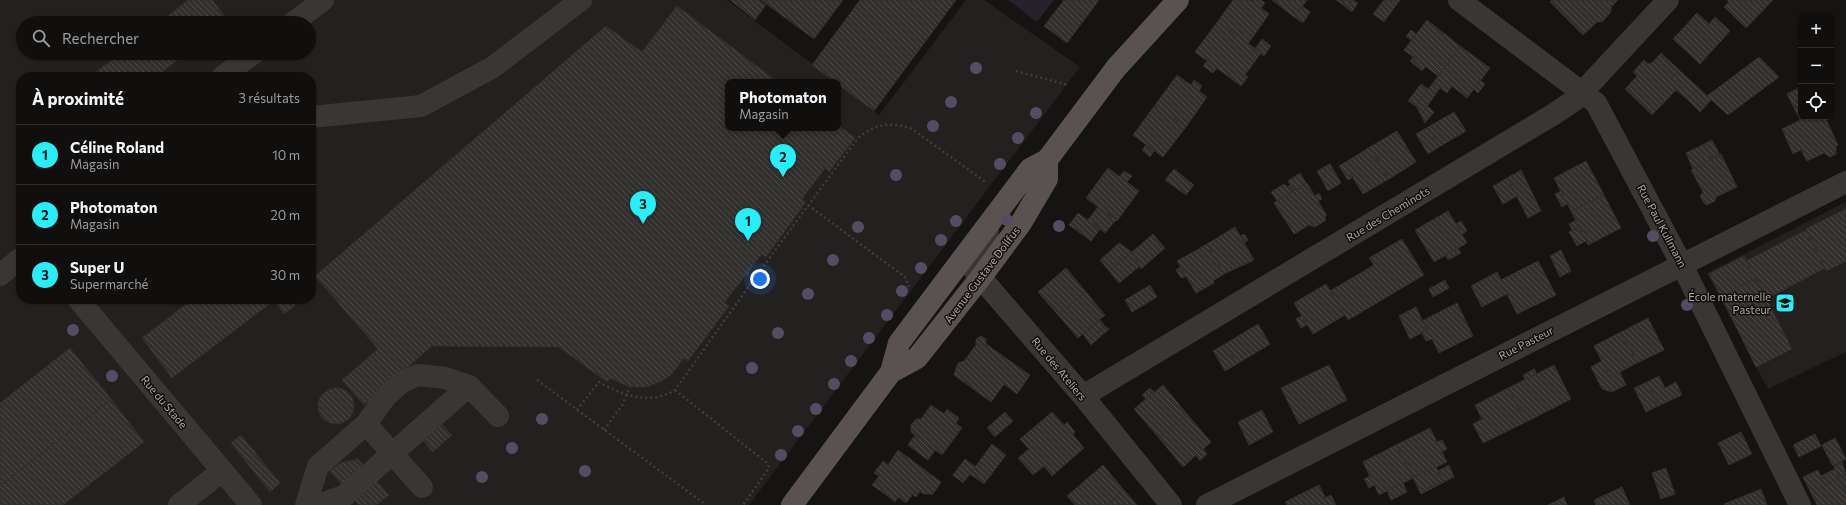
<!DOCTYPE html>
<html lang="fr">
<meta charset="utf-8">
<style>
:root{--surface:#100f0e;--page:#191817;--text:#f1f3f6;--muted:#9c9c9e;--line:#302f2e;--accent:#27effa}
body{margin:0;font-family:Commissioner,sans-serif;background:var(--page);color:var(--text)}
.controls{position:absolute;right:12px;top:12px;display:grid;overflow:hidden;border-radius:8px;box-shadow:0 1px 3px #0004}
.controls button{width:36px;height:36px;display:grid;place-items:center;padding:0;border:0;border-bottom:1px solid var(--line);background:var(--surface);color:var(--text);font:20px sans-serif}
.you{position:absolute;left:760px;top:279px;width:14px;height:14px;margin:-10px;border:3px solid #fff;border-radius:50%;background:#1a73e8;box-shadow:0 0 0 6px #1a73e833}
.badge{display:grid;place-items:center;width:26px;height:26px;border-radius:50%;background:var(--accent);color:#111;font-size:13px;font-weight:700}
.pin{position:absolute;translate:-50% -33px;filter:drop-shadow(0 1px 2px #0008)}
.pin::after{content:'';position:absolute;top:21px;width:14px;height:12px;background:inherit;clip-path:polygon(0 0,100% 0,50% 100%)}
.popup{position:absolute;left:725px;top:79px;width:116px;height:52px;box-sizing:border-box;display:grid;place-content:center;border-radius:8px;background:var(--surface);filter:drop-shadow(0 1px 3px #0005);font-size:13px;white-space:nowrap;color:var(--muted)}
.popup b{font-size:15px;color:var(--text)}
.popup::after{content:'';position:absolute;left:50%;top:100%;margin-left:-8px;border:8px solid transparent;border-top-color:var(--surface)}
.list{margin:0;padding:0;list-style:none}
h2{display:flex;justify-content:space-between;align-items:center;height:52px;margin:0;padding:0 16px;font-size:17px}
h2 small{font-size:13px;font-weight:400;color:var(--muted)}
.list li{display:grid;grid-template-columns:26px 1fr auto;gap:12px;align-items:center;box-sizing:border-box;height:60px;padding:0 16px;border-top:1px solid var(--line)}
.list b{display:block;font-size:15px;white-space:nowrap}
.list p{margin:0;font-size:13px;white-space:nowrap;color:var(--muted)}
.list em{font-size:13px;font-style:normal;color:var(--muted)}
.icon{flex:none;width:22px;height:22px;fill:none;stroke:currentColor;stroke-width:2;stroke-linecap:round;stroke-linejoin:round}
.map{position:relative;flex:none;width:1846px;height:505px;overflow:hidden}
.search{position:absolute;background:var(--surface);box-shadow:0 1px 3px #0004;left:16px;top:16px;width:300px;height:44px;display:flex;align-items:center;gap:10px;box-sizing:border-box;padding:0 14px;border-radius:22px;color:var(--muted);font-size:15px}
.panel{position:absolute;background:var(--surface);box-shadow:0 1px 3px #0004;left:16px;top:72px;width:300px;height:232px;border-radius:16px}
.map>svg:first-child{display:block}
.built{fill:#22211f;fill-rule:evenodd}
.pitch{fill:#26212a}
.building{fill:url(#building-back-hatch);stroke:#312f2d}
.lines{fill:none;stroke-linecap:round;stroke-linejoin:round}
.path{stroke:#423b3a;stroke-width:2.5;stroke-dasharray:2 3;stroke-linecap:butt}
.minor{stroke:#3a3634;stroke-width:22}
.major{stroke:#5a5250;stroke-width:22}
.tree{fill:#564c62}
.labels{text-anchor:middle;stroke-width:3;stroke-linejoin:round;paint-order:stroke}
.street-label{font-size:11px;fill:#b6a6a4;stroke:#100f0e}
.poi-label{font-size:11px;fill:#b6a6a4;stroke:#100f0e;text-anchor:end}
</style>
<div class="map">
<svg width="1846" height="505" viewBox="0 0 1846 505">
<defs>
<pattern id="building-back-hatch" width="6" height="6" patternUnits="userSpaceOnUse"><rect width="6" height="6" fill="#31302e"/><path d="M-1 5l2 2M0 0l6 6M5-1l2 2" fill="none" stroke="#4d4b49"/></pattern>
</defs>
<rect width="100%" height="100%" fill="#151413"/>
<path class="built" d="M0,0H727L836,82H728V128H838V84L879,115L966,0H984L1080,67L749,505H0ZM23,23H309V53H23ZM21,77H311V299H21Z
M1846,202V352L1768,389L1707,273Z"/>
<path class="pitch" d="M1008,0H1054L1037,22Z"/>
<path class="building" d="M188,0H212L228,20L224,23H159Z
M730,0H758L766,5L755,20Z
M761,0H843L814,39Z
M860,0H956L874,111L812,65Z
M1064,0H1099L1067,43L1044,26Z
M1233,0H1250L1269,14L1248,44L1218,21Z
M1253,0H1261L1265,3L1261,8L1252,1Z
M1272,0H1307L1294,17Z
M1336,0H1353L1347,8Z
M1353,0L1358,3L1352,12L1347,8Z
M1384,0H1400L1384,22L1373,14Z
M1552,0H1618L1611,7V12L1602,22H1597L1583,35L1550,2Z
M1727,0H1773L1746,28L1724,7L1729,2Z
M677,6L778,82H728V128H838V125L855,138L829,172L825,168L802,199L806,202L766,257L762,254L724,303L729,306L688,361L684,358L671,375L662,381L646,387H636L625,385L610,378L607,382L559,347L432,346L364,405L342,380L378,349L315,276L606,26L642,52Z
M1302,6L1310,12L1303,23L1294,17Z
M1697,13L1709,24L1715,17L1730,31L1700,64L1673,39Z
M1427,20L1460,46L1438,76L1404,50Z
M1218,21L1261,53L1245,75L1248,77L1241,86L1195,52Z
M1411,30L1416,34L1411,40L1406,36Z
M1262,39L1271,46L1264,56L1255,49Z
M1460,46L1490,68L1467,98L1452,86L1447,93L1433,83Z
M121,53H186L156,77H90Z
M1661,53L1679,70L1670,79L1653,62Z
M1413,57L1426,66L1422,71L1410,61Z
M1759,57L1779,77L1744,103L1723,84Z
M1644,60L1648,64L1653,62L1670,79L1679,70L1699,88L1688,100L1676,90L1652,115L1625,89L1637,76L1633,72Z
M1207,61L1217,68L1213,73L1203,66Z
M1177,75L1207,97L1186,127L1155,105Z
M1194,80L1202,86L1199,91L1191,85Z
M1480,80L1485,84L1478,93L1474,89Z
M1433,83L1440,88L1421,115L1416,106Z
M1421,84L1428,89L1416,106L1408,101Z
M1723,84L1744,103L1728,115L1707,96Z
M1801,87V117H1807L1800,120L1787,94Z
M1699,88L1711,100L1700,112L1688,100Z
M1155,105L1186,127L1163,157L1133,135Z
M1427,106L1434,112L1425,123L1421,115Z
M1454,112L1466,131L1439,147L1428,127Z
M1807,117H1825L1838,145L1836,146V154L1830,157L1824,153L1807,161L1801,150L1793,154L1782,129Z
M1428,127L1439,147L1428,154L1416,134Z
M1397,131L1416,162L1389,179L1370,147Z
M1712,140L1720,155L1712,159L1704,144Z
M1704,144L1712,159L1693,169L1686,153Z
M1146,145L1154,151L1150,157L1142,150Z
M1370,147L1389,179L1363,194L1344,163Z
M1721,154L1737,187L1716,197L1715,201L1707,205L1704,203L1700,196L1703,192L1691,170Z
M1586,161L1604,195L1571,211L1554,178Z
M1344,163L1353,177L1348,180L1339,166Z
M1330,164L1341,183L1328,191L1317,171Z
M1108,168L1139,191L1117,221L1086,198Z
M1174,169L1194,185L1186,195L1165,180Z
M1521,170L1541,211L1528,218L1507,178Z
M1124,171L1132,176L1127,182L1120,176Z
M1300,173L1306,183L1294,191L1288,181Z
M1507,178L1517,196L1503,204L1493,186Z
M1307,183L1326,214L1325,221L1315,227L1309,225L1294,234L1274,203Z
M1284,184L1287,187L1290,185L1294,191L1277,201L1271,192Z
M1561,191L1567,204L1562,207L1555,194Z
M1319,193L1322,199L1318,201L1315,196Z
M1604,195L1621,228L1588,245L1571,211Z
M1098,207L1116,220L1105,233L1088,220Z
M1846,209V261L1826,271L1806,229Z
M1448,211L1467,243L1434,262L1415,230Z
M1078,213L1100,229L1091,241L1069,225Z
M1576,220L1579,227L1572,230L1569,224Z
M1461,221L1467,231L1462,234L1456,224Z
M1235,227L1254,260L1224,274L1207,244Z
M1579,227L1586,241L1577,246L1569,232Z
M1806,230L1825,268L1766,299L1746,261Z
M1153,234L1165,248L1141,269L1132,252Z
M1244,234L1248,240L1244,243L1240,236Z
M1402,239L1424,275L1348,320L1330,291L1374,265L1369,258Z
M1119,243L1132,252L1109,271L1100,260Z
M1207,244L1224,274L1213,281L1214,283L1196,293L1177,261Z
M1458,248L1461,253L1448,260L1445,255Z
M1561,250L1571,271L1560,277L1550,256Z
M1132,252L1140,266L1119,283L1109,271Z
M1744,256L1755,279L1721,296L1709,274Z
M1538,261L1556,295L1517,314L1507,294L1482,307L1471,286L1497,272L1501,280Z
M1180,267L1186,276L1181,278L1176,270Z
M1066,268L1086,292L1058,315L1038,292Z
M1756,278L1792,349L1756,367L1721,296Z
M1445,280L1449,288L1433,297L1429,289Z
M1326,284L1345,315L1313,334L1294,303Z
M1150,285L1157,297L1132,312L1125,300Z
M1086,292L1105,315L1078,338L1058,315Z
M193,299H276L172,378L142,338Z
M276,299H292L296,305L284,314L274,301Z
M1457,303L1473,336L1439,353L1432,339L1426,341L1422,333L1427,330L1422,321Z
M1416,307L1427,330L1410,339L1399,316Z
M1302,316L1307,325L1301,328L1296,319Z
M1648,318L1664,350L1637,363L1621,332Z
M1100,320L1105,326L1088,341L1083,334Z
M1258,324L1270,344L1237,364L1225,344Z
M1105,326L1109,329L1091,345L1088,341Z
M1621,332L1637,363L1610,377L1594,346Z
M981,336L986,339V344L1030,375L1017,394L1004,384L991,402L954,375L958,363L964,361L976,345V339Z
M1225,344L1237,364L1225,371L1213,351Z
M70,348L111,399L0,486V403Z
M1602,361L1610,377L1620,372L1626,385L1612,392L1602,389L1591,367Z
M1329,365L1347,400L1299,424L1281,388Z
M1554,365L1571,399L1526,422L1508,388Z
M1534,369L1537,374L1525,380L1523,375Z
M1659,376L1665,388L1676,382L1682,395L1658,406L1647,382Z
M1647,382L1658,406L1646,412L1634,388Z
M1163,385L1187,414L1159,438L1134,409Z
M1150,388L1154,392L1146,399L1142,395Z
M1508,388L1526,422L1483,443L1473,424L1482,419L1475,405Z
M318 406a18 18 0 1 1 36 0a18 18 0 1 1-36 0Z
M111,399L144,442L63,505H0V486Z
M931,405L944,414L947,409L959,418L956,423L962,428L942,455L911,432V425L916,419H921Z
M1262,410L1273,432L1249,445L1238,422Z
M1005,412L1013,421L995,437L987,428Z
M1052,412L1064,425L1067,422L1075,432L1073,435L1084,448L1052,476L1044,466L1033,475L1018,458L1029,449L1020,439Z
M1187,414L1211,442L1183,467L1159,438Z
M438,420L452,435L433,452L419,436Z
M1430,428L1447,462L1413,478L1396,445Z
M1741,432L1752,454L1729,465L1718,443Z
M1815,434L1821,446L1799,457L1793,445Z
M241,435L280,483L270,492L231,443Z
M915,435L935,450L928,460L908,445Z
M1835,438L1841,449L1827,455L1822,445Z
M1442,440L1447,449L1442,452L1437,442Z
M992,444L1006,455L984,484L970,474Z
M1396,445L1413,478L1379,495L1363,462Z
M1203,449L1207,454L1200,461L1196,455Z
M1841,449L1846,459L1833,466L1827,455Z
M898,450L941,482L933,494H923L917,489L906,503L876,480L879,476L874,473L883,461L888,465Z
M358,459L389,495L376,505H359L330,471L340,463Z
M965,459L976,467L963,483L953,475Z
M1842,462L1846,474L1839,478L1834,467Z
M1103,465L1124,490L1107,505H1075L1067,496Z
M1449,465L1454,477L1421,494L1420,492L1443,481L1438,471Z
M1436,467L1443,481L1420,492L1413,478Z
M1666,468L1675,494L1661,499L1652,473Z
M1835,469L1839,478L1825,485L1821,476Z
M1818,470L1825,485L1839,478L1846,492V505H1817L1803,477Z
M1846,474V492L1839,478Z
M1370,476L1374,485L1369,488L1364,479Z
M876,480L888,489L885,494L872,485Z
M1403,483L1407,492L1391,500L1387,491Z
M1319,485L1329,505H1287L1285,502Z
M1622,487L1630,505H1596L1594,500Z
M888,489L898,497L895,502L885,494Z
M917,489L920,491L916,497L913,495Z
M1761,489L1767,505H1725L1724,504Z
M1124,490L1137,505H1107Z
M1331,495L1336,505H1329L1325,498Z
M1564,497L1567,505H1548Z"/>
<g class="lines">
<path class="path" d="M1016,71L1068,85
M808,205L905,277L909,287
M747,273L754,279L858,138C875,124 891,121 912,129L987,183
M537,380L706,505
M675,390L767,463L769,467L767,471L743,505
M577,410L599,382C623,395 648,406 675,390L754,279
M604,430L623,404L630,386"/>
<path class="minor" d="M1459,0L1596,103L1682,265L1800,505
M293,23L323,0
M222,77L254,53
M311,117L421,106L493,67L581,0
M988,227L987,244L974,270L1083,396L1171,505
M0,275L21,258
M78,299L251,505
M1083,396L1554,114L1575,100L1668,0
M366,424L422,487
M179,505L222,471
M306,505L318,466L366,424L386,396L402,382L418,375L445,378L469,386L498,416
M318,505L344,496L469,386
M1207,505L1846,182"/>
<path class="major" d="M891,372L917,358L981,277L1021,223L1047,179V160
M792,505L891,372L899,343L1030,169L1047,160L1116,68L1178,0"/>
</g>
<g class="tree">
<circle cx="976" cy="68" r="6"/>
<circle cx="951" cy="102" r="6"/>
<circle cx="1036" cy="113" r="6"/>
<circle cx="933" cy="126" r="6"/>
<circle cx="1018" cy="138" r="6"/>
<circle cx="1000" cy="164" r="6"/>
<circle cx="896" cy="175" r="6"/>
<circle cx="1007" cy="220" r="6"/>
<circle cx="956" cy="221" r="6"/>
<circle cx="1059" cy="226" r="6"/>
<circle cx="858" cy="227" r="6"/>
<circle cx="1653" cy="236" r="6"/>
<circle cx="941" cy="240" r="6"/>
<circle cx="833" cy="260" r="6"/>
<circle cx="921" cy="268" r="6"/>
<circle cx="902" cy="291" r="6"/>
<circle cx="808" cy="294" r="6"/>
<circle cx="1687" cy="305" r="6"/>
<circle cx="887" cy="315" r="6"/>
<circle cx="73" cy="330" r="6"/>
<circle cx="778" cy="333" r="6"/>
<circle cx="869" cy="338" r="6"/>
<circle cx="851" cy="361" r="6"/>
<circle cx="752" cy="368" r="6"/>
<circle cx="112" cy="376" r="6"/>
<circle cx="834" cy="384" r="6"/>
<circle cx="816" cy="409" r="6"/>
<circle cx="542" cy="419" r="6"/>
<circle cx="798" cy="431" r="6"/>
<circle cx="512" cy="448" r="6"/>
<circle cx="781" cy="455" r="6"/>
<circle cx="585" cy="471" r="6"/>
<circle cx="482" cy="477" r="6"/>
</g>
<defs>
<g id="school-square" transform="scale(1)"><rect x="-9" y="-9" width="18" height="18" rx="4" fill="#27effa" stroke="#100f0e"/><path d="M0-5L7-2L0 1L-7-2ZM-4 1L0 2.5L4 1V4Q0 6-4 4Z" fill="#111"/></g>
</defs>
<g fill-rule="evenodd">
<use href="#school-square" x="1785" y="303"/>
</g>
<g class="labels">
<g class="street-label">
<text transform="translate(1388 214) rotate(-31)" y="4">Rue des Cheminots</text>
<text transform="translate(1662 226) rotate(62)" y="4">Rue Paul Kullmann</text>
<text transform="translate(982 275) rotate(-53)" y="4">Avenue Gustave Dollfus</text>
<text transform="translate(1526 343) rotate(-27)" y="4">Rue Pasteur</text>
<text transform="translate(1059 369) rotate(50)" y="4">Rue des Ateliers</text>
<text transform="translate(164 402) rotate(50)" y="4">Rue du Stade</text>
</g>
<g class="poi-label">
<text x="1771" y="301">École maternelle<tspan x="1771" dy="13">Pasteur</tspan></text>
</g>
</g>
</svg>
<div class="controls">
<button>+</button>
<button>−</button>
<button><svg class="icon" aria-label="locate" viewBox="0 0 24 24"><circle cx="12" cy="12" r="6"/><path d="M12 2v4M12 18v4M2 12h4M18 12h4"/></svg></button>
</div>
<div class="you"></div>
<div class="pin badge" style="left:748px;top:241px">1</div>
<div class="pin badge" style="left:783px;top:177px">2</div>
<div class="popup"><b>Photomaton</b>Magasin</div>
<div class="pin badge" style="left:643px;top:224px">3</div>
<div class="search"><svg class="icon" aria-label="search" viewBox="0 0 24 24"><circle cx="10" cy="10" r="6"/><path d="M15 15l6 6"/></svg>Rechercher</div>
<section class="panel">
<h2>À proximité<small>3 résultats</small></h2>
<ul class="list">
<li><span class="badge">1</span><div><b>Céline Roland</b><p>Magasin</p></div><em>10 m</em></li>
<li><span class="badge">2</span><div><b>Photomaton</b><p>Magasin</p></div><em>20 m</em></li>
<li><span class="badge">3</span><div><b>Super U</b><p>Supermarché</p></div><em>30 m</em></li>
</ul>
</section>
</div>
